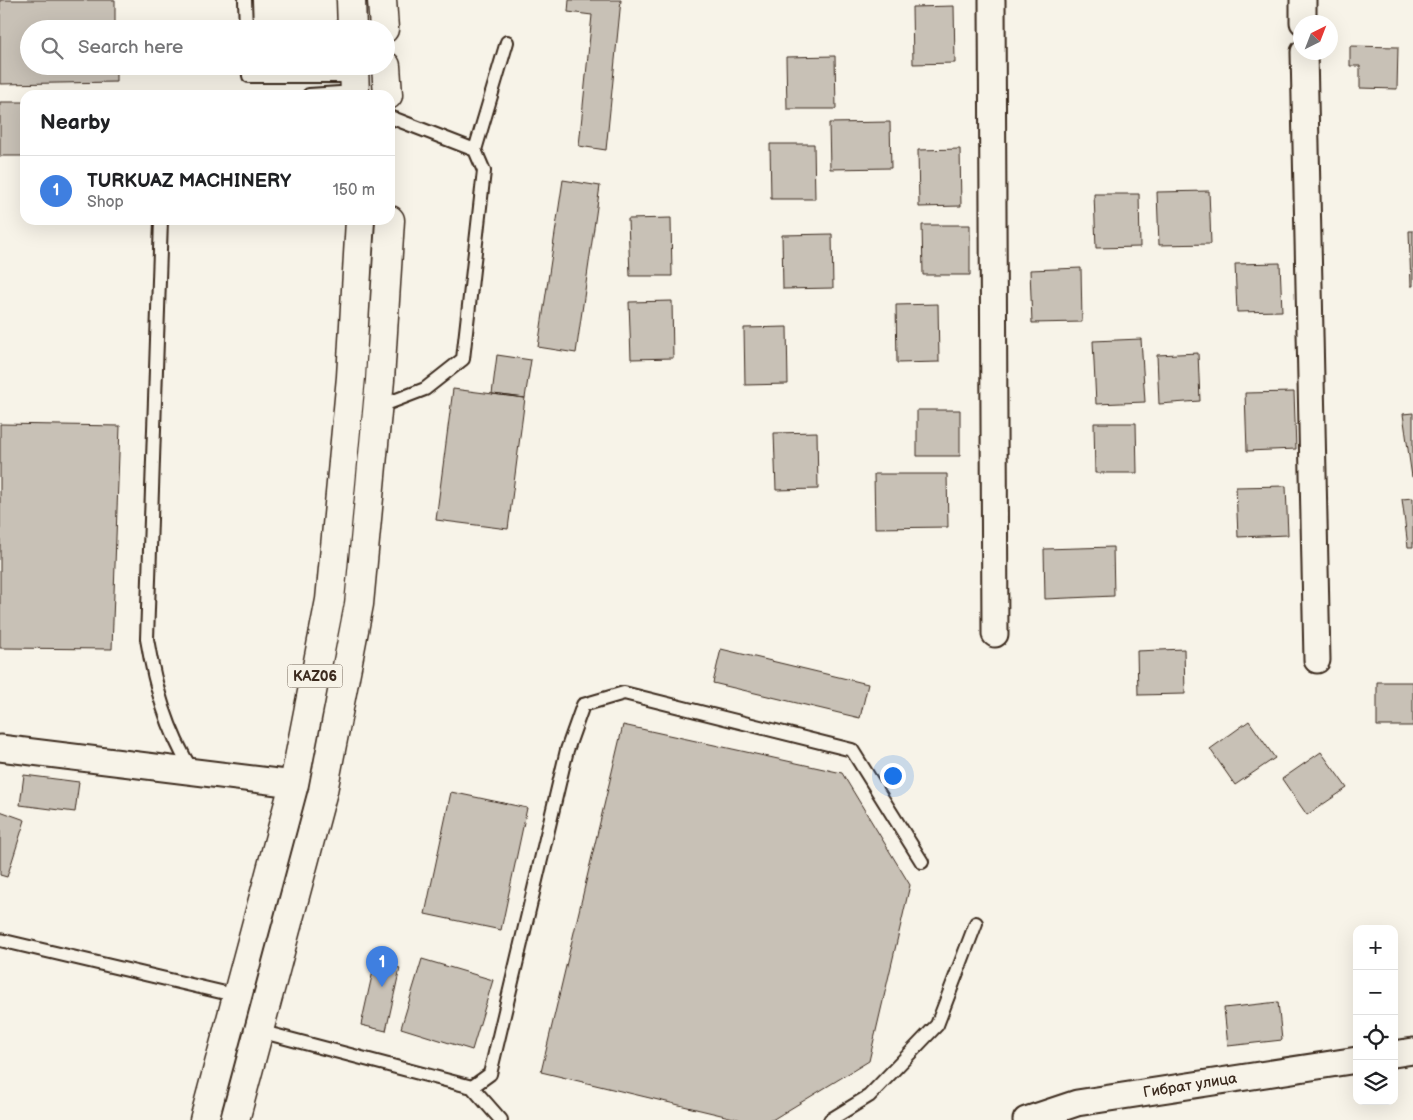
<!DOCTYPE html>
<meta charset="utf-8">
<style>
:root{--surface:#fff;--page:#f6f6f6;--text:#202124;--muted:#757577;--line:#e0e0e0;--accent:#111827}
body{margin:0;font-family:"Balsamiq Sans",sans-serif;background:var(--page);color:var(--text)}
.controls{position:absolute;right:15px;bottom:15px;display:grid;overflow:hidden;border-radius:10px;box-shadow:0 5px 20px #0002}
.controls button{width:45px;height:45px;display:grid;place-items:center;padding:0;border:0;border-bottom:1px solid var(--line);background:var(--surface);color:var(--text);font:25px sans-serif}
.compass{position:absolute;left:1293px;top:15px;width:45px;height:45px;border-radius:50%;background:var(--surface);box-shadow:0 5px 20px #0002;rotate:42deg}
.you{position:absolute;left:892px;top:775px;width:18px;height:18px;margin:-12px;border:4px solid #fff;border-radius:50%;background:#1a73e8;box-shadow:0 0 0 8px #1a73e833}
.badge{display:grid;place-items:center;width:32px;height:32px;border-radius:50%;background:var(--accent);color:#fff;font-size:16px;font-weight:700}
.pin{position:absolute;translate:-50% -41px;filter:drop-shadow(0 1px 2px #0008)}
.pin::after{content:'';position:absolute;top:26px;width:18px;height:15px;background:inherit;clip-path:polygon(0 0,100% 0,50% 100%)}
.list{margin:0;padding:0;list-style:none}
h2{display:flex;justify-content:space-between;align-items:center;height:65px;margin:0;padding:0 20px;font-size:21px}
h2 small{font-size:16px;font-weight:400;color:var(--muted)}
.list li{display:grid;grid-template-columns:32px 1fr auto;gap:15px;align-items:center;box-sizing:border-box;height:70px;padding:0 20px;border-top:1px solid var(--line)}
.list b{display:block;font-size:19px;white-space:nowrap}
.list p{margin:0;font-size:16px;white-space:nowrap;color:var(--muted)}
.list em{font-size:16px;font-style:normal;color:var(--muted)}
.icon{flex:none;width:28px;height:28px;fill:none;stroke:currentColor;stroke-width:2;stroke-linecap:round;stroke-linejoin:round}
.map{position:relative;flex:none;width:1413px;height:1120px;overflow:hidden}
.search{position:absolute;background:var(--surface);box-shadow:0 5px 20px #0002;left:20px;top:20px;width:375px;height:55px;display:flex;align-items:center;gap:12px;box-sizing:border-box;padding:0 18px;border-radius:28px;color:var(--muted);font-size:19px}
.panel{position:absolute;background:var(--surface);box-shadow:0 5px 20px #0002;left:20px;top:90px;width:375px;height:135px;border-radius:15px}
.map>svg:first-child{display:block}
.building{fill:#c8c1b6;stroke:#3b2a1e}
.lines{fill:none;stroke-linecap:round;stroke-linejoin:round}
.lane-casing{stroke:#3b2a1e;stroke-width:16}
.street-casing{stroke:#3b2a1e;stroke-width:29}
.highway-casing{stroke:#3b2a1e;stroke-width:31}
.lane{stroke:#f7f3e8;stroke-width:12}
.street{stroke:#f7f3e8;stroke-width:25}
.highway{stroke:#f7f3e8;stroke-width:28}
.labels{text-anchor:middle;stroke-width:5;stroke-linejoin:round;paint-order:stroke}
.shield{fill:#f7f3e8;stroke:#73665b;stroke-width:1}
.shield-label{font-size:14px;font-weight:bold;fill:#3b2a1e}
.street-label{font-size:15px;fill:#3b2a1e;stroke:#f7f3e8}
</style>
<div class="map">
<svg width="1413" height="1120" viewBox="0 0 1413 1120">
<rect width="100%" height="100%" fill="#f7f3e8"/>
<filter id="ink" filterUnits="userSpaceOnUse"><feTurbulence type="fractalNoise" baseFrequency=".02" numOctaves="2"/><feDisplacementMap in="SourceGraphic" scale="10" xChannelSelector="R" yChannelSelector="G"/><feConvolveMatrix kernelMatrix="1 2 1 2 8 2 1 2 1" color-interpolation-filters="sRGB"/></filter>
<g filter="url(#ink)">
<path class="building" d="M0,0H115V29H29V66H116V82L0,84Z
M569,0H621L606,150L579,146L592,15L568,12Z
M954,6L955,63L913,64L912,7Z
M1350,46L1398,47L1397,89L1360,88V66H1350Z
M835,56L836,109H787L786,57Z
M0,102H25V156H0Z
M890,122L891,168L830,169L829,123Z
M770,144H814L815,199H771Z
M960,149L961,206L919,207L918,150Z
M563,180L600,186L576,353L538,347Z
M1209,191L1211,244L1159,245L1157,192Z
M1094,194H1139L1140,247L1096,248Z
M671,218L672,276H630L628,219Z
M922,225H970V275H923Z
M1409,231H1413V286H1411Z
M832,234L833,288L783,289L782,235Z
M1280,263L1282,311L1237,312L1235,264Z
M1081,268L1082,322L1032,323L1030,270Z
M672,301L673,358L631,359L629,302Z
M938,304L939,362L897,363L896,305Z
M787,327L788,384L745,385L744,328Z
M1141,339L1145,402L1096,404L1093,341Z
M1198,353L1200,401L1159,404L1157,355Z
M497,355L531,360L525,398L492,394Z
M453,389L525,398L508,529L436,520Z
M1294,392L1296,449L1247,451L1245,393Z
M917,410H960V456H917Z
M1413,413V477H1412L1403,414Z
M1094,423H1136L1137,473H1095Z
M0,424L120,426L112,649L0,648Z
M817,432L818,489L776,490L774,433Z
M874,474H947L948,527L875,528Z
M1286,486L1288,535L1238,537L1236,487Z
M1413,498V547H1408L1402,499Z
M1113,547L1114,596L1045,599L1044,549Z
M721,649L868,684L860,718L713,683Z
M1184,649L1185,694L1138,695L1137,651Z
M1377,682H1413V726H1377Z
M1249,721L1275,758L1235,785L1210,749Z
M623,725L842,773L910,885L869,1061L772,1120H742L541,1072Z
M1321,752L1347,788L1307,815L1282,779Z
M24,775L79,782L75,812L20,805Z
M451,792L527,808L501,930L425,914Z
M0,811L25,820L7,877L0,875Z
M422,959L493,980L472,1050L401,1028Z
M375,962L400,968L386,1031L361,1025Z
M1278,1002L1282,1040L1228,1046L1224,1008Z"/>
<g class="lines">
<g class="lane-casing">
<path id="lane" d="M245,0L246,29
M248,66L249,76H354
M309,95L355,92
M475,150L507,42
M161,220L147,639C155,686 167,731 193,772
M378,407L425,389L463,359L484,171L475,150L390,117
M0,940L238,996
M259,1031L472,1087L490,1074L567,750L583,705L624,693L852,750L922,862
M472,1087L501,1120
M830,1120L869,1096L937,1025L976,923"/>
</g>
<g class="street-casing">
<path id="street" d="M992,0L995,634
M1303,0V22
M1304,52L1317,660
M0,748L294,784
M1394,1054L1413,1051
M1026,1120L1077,1103L1357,1060"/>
</g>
<g class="highway-casing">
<path id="highway" d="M351,0L352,29
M382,0L384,29
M354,66L355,95
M386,66L388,95
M204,1120L294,784L330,600L351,377L360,220
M235,1120L323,791L359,604L380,380L390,220"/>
</g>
<use href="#lane" class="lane"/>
<use href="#street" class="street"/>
<use href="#highway" class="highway"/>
</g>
</g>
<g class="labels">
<rect class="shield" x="287.5" y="664.5" width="55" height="23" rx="4"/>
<g class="shield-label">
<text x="315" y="681">KАZ06</text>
</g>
<g class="street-label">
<text transform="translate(1190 1085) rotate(-9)" y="5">Гибрат улица</text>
</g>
</g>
</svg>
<div class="controls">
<button>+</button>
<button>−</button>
<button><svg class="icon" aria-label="locate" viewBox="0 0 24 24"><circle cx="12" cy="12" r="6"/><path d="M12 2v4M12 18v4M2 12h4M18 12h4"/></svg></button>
<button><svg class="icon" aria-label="layers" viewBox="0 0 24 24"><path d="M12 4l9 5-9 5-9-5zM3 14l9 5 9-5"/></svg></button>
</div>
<svg class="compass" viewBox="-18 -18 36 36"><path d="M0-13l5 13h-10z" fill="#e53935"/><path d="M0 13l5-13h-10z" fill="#757577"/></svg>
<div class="you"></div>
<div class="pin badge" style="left:382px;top:987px;background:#3f7fe0">1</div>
<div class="search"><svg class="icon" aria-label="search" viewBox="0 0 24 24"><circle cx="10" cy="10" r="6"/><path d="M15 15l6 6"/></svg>Search here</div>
<section class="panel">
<h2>Nearby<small></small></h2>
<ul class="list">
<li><span class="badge" style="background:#3f7fe0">1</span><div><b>TURKUAZ MACHINERY</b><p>Shop</p></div><em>150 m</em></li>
</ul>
</section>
</div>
